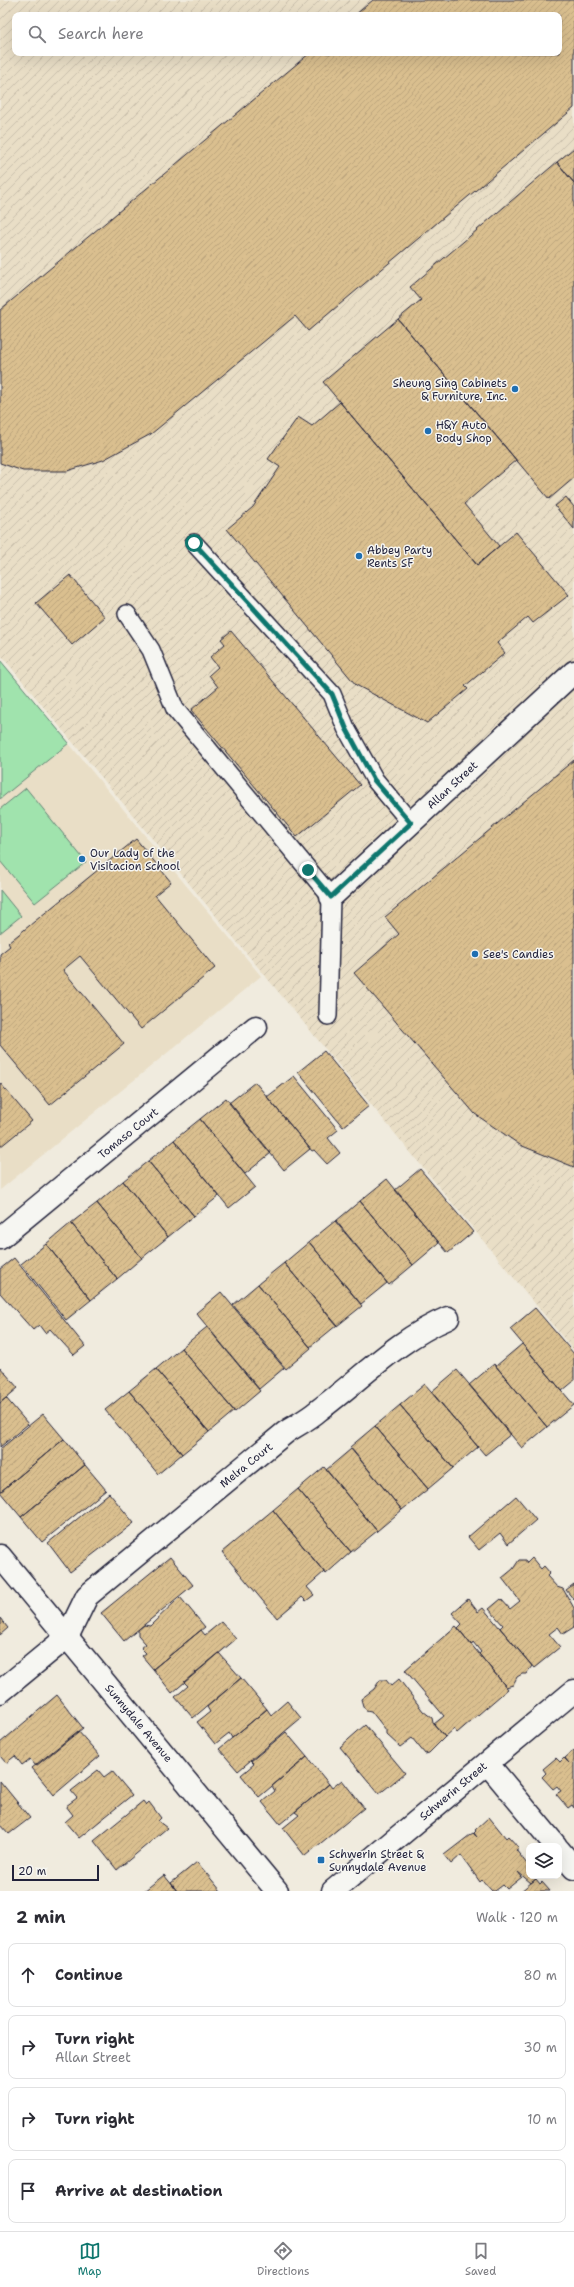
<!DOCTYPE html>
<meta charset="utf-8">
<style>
:root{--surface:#fff;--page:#f2f2f3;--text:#2b2b33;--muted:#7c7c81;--line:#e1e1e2;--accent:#0f766e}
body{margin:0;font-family:"Shantell Sans",sans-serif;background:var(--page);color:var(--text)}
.controls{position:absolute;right:12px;bottom:12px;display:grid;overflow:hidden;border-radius:8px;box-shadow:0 4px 16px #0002}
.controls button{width:36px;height:36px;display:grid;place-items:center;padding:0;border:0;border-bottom:1px solid var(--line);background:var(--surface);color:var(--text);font:20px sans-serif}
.scale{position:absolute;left:12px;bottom:10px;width:87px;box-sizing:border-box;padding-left:4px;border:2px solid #22223b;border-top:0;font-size:11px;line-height:14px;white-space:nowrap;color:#22223b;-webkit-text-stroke:3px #f6f6f2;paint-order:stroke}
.stop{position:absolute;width:12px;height:12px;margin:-9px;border:3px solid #0f766e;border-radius:50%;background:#fff}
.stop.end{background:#0f766e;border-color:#fff;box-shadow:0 1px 4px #0008}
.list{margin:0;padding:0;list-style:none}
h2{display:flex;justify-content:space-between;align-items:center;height:52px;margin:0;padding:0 16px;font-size:17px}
h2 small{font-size:13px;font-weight:400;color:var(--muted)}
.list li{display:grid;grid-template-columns:26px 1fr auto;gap:12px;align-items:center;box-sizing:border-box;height:64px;margin:0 8px 8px;padding:0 8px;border:1px solid var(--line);border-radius:8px}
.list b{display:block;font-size:15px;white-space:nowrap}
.list p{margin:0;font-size:13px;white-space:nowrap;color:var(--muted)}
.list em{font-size:13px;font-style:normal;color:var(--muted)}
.icon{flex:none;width:22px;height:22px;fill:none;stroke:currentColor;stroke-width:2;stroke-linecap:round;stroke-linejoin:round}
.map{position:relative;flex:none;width:574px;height:1891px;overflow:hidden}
.search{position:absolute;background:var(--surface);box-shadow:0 4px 16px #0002;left:12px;right:12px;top:12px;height:44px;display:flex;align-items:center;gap:10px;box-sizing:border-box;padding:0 14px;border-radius:8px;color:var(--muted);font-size:15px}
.sheet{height:340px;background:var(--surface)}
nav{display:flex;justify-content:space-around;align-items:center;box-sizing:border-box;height:56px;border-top:1px solid var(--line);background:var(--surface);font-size:11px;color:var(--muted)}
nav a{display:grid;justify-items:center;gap:2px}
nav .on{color:var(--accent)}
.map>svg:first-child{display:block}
.built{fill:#e9dec6}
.industrial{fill:url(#industrial-furrows);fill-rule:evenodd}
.garden{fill:#a0e3ad;stroke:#618274}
.building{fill:url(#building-hatch);stroke:#22223b}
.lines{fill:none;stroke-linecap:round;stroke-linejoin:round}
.service-casing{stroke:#22223b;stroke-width:20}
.minor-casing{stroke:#22223b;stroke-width:25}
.service{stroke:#f6f6f2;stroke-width:17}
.minor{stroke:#f6f6f2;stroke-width:22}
.route{stroke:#0f766e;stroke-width:5}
.poi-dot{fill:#1f6fb2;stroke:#f6f6f2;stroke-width:1.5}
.labels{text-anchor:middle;stroke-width:3;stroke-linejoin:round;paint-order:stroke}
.poi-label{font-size:11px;fill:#22223b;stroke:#f6f6f2;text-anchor:start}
.street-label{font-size:11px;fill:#22223b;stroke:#f6f6f2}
</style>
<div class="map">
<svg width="574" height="1891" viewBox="0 0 574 1891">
<defs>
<pattern id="industrial-furrows" width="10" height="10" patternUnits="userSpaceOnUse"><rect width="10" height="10" fill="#e9dec6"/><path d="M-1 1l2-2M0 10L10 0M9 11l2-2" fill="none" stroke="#c8beab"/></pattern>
<pattern id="building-hatch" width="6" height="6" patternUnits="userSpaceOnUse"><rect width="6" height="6" fill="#dabf8f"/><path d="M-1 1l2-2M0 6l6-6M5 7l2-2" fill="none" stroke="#bba47c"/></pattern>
</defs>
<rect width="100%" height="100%" fill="#f0ebde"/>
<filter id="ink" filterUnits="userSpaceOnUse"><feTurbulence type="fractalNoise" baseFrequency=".025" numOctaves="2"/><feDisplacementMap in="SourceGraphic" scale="8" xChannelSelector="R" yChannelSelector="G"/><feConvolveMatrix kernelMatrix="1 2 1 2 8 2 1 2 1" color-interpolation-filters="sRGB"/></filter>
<g filter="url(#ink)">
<path class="built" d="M0,660L261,976L0,1190Z"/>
<path class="industrial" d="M0,0H574V1351L0,654ZM15,15H559V53H15Z"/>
<path class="garden" d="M0,660L69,743L0,799Z
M26,788L86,862L35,903L0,861V809Z
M0,890L21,916L0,933Z"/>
<path class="building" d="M373,0H574V108L308,331L295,316L151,434L103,460L67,471H23L0,463V310L310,53H559V15H355Z
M574,148V183L557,162Z
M557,162L574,183V478L549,499L398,319L421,300L410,287Z
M398,319L516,460L464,504L499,546L477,565L323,382Z
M340,402L477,565L516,532L569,595L533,623L528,617L497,643L505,653L465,686L468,689L427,723L356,685L227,529L253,507L280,467L268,459L298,417L312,426Z
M566,497L574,507V529L555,506Z
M70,575L105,617L72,645L36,603Z
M231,631L360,785L297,837L191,710L218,687L209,675L218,667L210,657L225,644L221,639Z
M574,760V1167L520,1145L475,1114L354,973L399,934L385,917Z
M136,839L171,882L155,895L215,968L141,1029L80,956L63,970L124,1044L50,1105L0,1045V954L10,946L8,943Z
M324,1051L369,1106L343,1127L298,1072Z
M294,1076L338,1130L328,1138L340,1153L327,1164L314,1150L312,1151L267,1097Z
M255,1082L310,1149L284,1170L229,1103Z
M0,1083L32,1121L0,1147Z
M226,1098L271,1153L245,1174L200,1119Z
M200,1119L255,1187L229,1208L174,1140Z
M174,1140L219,1196L194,1216L148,1161Z
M148,1161L194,1216L168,1237L123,1181Z
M420,1169L473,1232L448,1253L395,1190Z
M387,1179L439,1243L413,1265L360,1201Z
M123,1181L168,1237L142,1258L97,1203Z
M360,1201L413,1265L389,1285L336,1221Z
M97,1203L142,1258L117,1279L71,1223Z
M335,1221L387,1283L361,1304L309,1242Z
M71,1223L117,1279L91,1300L46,1244Z
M309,1242L362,1306L337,1326L284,1263Z
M46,1244L91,1300L66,1320L21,1264Z
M14,1258L85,1346L74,1355L50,1329L45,1333L39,1325L33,1330L0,1293V1269Z
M284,1263L337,1325L310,1347L258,1284Z
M258,1284L311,1348L286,1369L233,1305Z
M221,1292L284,1368L259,1389L196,1313Z
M535,1308L574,1354V1381L562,1391L510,1329Z
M207,1327L260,1391L235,1412L181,1348Z
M522,1344L574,1405L547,1427L496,1366Z
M181,1348L234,1411L209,1432L156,1369Z
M494,1364L547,1427L522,1448L469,1385Z
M0,1367L18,1388L0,1403Z
M156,1369L209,1432L182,1454L129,1391Z
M457,1370L511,1434L485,1455L431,1392Z
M425,1384L478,1447L453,1468L400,1405Z
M129,1391L182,1454L158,1474L105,1410Z
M6,1398L28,1424L0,1447V1403Z
M400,1405L453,1468L428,1489L375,1426Z
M43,1414L64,1439L0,1492V1449Z
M375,1426L428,1489L402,1510L350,1447Z
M64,1439L85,1465L21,1517L0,1492Z
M351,1449L402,1510L377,1531L326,1470Z
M85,1465L106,1490L42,1542L21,1517Z
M324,1467L377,1531L351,1552L298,1489Z
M298,1489L351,1552L326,1574L273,1510Z
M109,1493L134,1523L70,1572L48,1543Z
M516,1496L536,1520L508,1544L500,1533L479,1550L468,1537Z
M273,1510L324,1572L307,1587L314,1595L306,1601L302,1597L277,1618L222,1552Z
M170,1557L193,1585L124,1641L101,1613Z
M532,1558L541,1569L544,1566L550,1573L547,1576L557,1587L563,1589L574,1608V1627L563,1634L558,1627L549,1634L560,1647L534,1668L500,1628L503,1625L489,1609L501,1599L510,1609L520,1601L502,1578L513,1569L519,1560H525L527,1563Z
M574,1584V1600L566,1590Z
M180,1597L205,1627L153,1669L142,1656L146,1653L141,1648L146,1644L138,1635V1630L144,1625L150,1626Z
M468,1599L478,1612L483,1608L532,1666L526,1674H522L517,1677L513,1685L506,1687L479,1654L481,1652L473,1642L471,1645L458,1628L462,1624L452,1613Z
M0,1618L8,1628L0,1635Z
M221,1622L236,1639L172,1693L153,1669L201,1630L205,1635Z
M456,1626L508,1689L457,1733L454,1729L445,1737L434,1724L444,1716L405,1670Z
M219,1653L241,1678L193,1718L175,1697L188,1686L184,1682Z
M241,1678L267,1709L232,1738L229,1733L215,1744L197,1722L210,1712L207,1707Z
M399,1679L423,1711L432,1718L433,1723L445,1737L429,1753L425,1754L412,1738L400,1747L386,1734V1730L371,1711L366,1710L363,1706L361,1699L374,1689L380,1680H386L391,1686Z
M57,1695L83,1728L36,1766L30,1759L22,1765L15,1756L6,1763L0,1756V1743Z
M287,1701L301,1718L238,1771L219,1749L267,1709L271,1715Z
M365,1725L405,1773L379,1794L340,1747Z
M78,1731L100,1756L54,1795L32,1768Z
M286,1732L307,1757L259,1797L241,1775L254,1764L251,1761Z
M574,1750V1808L572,1805L568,1808L556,1794L561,1791L557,1786L553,1789L542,1777L546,1773L543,1769L556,1758L560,1762L564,1758L569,1763L565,1758Z
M307,1757L329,1784L280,1824L262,1802L275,1791L272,1786Z
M98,1770L104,1777L112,1771L132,1795L79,1838L65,1822L73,1815L66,1806L77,1798L71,1791Z
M342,1780L364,1808L305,1856L283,1828L299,1815L295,1812L329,1784L332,1788Z
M0,1781L30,1818L9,1834L0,1824Z
M143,1801L146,1805L149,1802L161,1818L158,1821L167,1828L117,1870L94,1841Z
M489,1817L506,1838L508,1836L519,1848L516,1850L527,1864L529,1876H534L536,1879L531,1883L518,1872L522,1877L507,1889L503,1885L495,1891H492L482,1880L480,1882L461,1855L451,1864L444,1855L470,1835L473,1833L477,1837L474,1833L476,1831L475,1830Z
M197,1862L221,1891H177L171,1883Z
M164,1875L177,1891H144Z
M536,1879L540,1884L542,1882L550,1891H521Z"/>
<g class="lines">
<g class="service-casing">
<path id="service" d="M194,543L332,694L346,728L375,780L411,823
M127,614L151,650L175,709L331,897L328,1016"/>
</g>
<g class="minor-casing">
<path id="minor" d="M331,897L574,672
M0,1238L256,1027
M0,1556L277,1891
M0,1692L67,1637L87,1596L286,1432C297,1425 309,1419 319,1410C362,1378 398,1339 448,1318
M487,1763L556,1846
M559,1850L574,1868
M333,1891L574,1691"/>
</g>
<use href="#service" class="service"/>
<use href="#minor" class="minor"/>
</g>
</g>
<g class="lines" filter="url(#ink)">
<path class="route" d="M194,543L332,694L346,728L374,780L411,823L331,897L308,870"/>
</g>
<g class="poi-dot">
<circle cx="515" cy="389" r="4"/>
<circle cx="428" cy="431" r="4"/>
<circle cx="359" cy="556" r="4"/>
<circle cx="82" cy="859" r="4"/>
<circle cx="475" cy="954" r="4"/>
<rect x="317" y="1856" width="8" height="8" rx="2"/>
</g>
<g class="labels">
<g class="poi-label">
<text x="507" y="387" text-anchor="end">Sheung Sing Cabinets<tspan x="507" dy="13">&amp; Furniture, Inc.</tspan></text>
<text x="436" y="429">H&amp;Y Auto<tspan x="436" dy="13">Body Shop</tspan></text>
<text x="367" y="554">Abbey Party<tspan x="367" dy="13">Rents SF</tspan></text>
<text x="90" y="857">Our Lady of the<tspan x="90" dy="13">Visitacion School</tspan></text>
<text x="483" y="958">See's Candies</text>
<text x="329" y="1858">Schwerin Street &amp;<tspan x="329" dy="13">Sunnydale Avenue</tspan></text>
</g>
<g class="street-label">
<text transform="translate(452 785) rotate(-43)" y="4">Allan Street</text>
<text transform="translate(128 1133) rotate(-39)" y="4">Tomaso Court</text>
<text transform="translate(246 1465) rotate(-39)" y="4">Melra Court</text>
<text transform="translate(139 1723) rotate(50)" y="4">Sunnydale Avenue</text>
<text transform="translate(453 1791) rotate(-40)" y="4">Schwerin Street</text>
</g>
</g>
</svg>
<div class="controls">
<button><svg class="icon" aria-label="layers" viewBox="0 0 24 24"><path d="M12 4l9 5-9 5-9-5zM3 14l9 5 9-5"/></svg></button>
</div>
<div class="scale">20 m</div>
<div class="stop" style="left:194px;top:543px"></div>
<div class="stop end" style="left:308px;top:870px"></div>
<div class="search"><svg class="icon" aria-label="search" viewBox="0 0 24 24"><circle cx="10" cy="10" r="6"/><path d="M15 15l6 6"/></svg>Search here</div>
</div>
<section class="sheet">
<h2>2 min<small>Walk · 120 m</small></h2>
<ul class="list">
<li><svg class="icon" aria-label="ahead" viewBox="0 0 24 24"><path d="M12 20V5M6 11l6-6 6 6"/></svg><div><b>Continue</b></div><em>80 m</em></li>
<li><svg class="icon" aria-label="right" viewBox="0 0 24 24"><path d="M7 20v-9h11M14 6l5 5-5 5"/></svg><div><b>Turn right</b><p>Allan Street</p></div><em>30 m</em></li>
<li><svg class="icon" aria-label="right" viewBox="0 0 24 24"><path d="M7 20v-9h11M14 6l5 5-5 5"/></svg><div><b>Turn right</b></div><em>10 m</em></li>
<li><svg class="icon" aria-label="arrive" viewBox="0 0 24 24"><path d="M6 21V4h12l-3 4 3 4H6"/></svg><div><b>Arrive at destination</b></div></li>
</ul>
</section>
<nav>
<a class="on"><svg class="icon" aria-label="map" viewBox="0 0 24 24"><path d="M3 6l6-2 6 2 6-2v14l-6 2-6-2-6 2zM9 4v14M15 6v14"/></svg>Map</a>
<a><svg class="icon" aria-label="directions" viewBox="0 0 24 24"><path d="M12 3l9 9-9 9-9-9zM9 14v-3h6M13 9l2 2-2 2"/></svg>Directions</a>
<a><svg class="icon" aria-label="saved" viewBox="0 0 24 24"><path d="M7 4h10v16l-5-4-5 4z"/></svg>Saved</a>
</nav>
